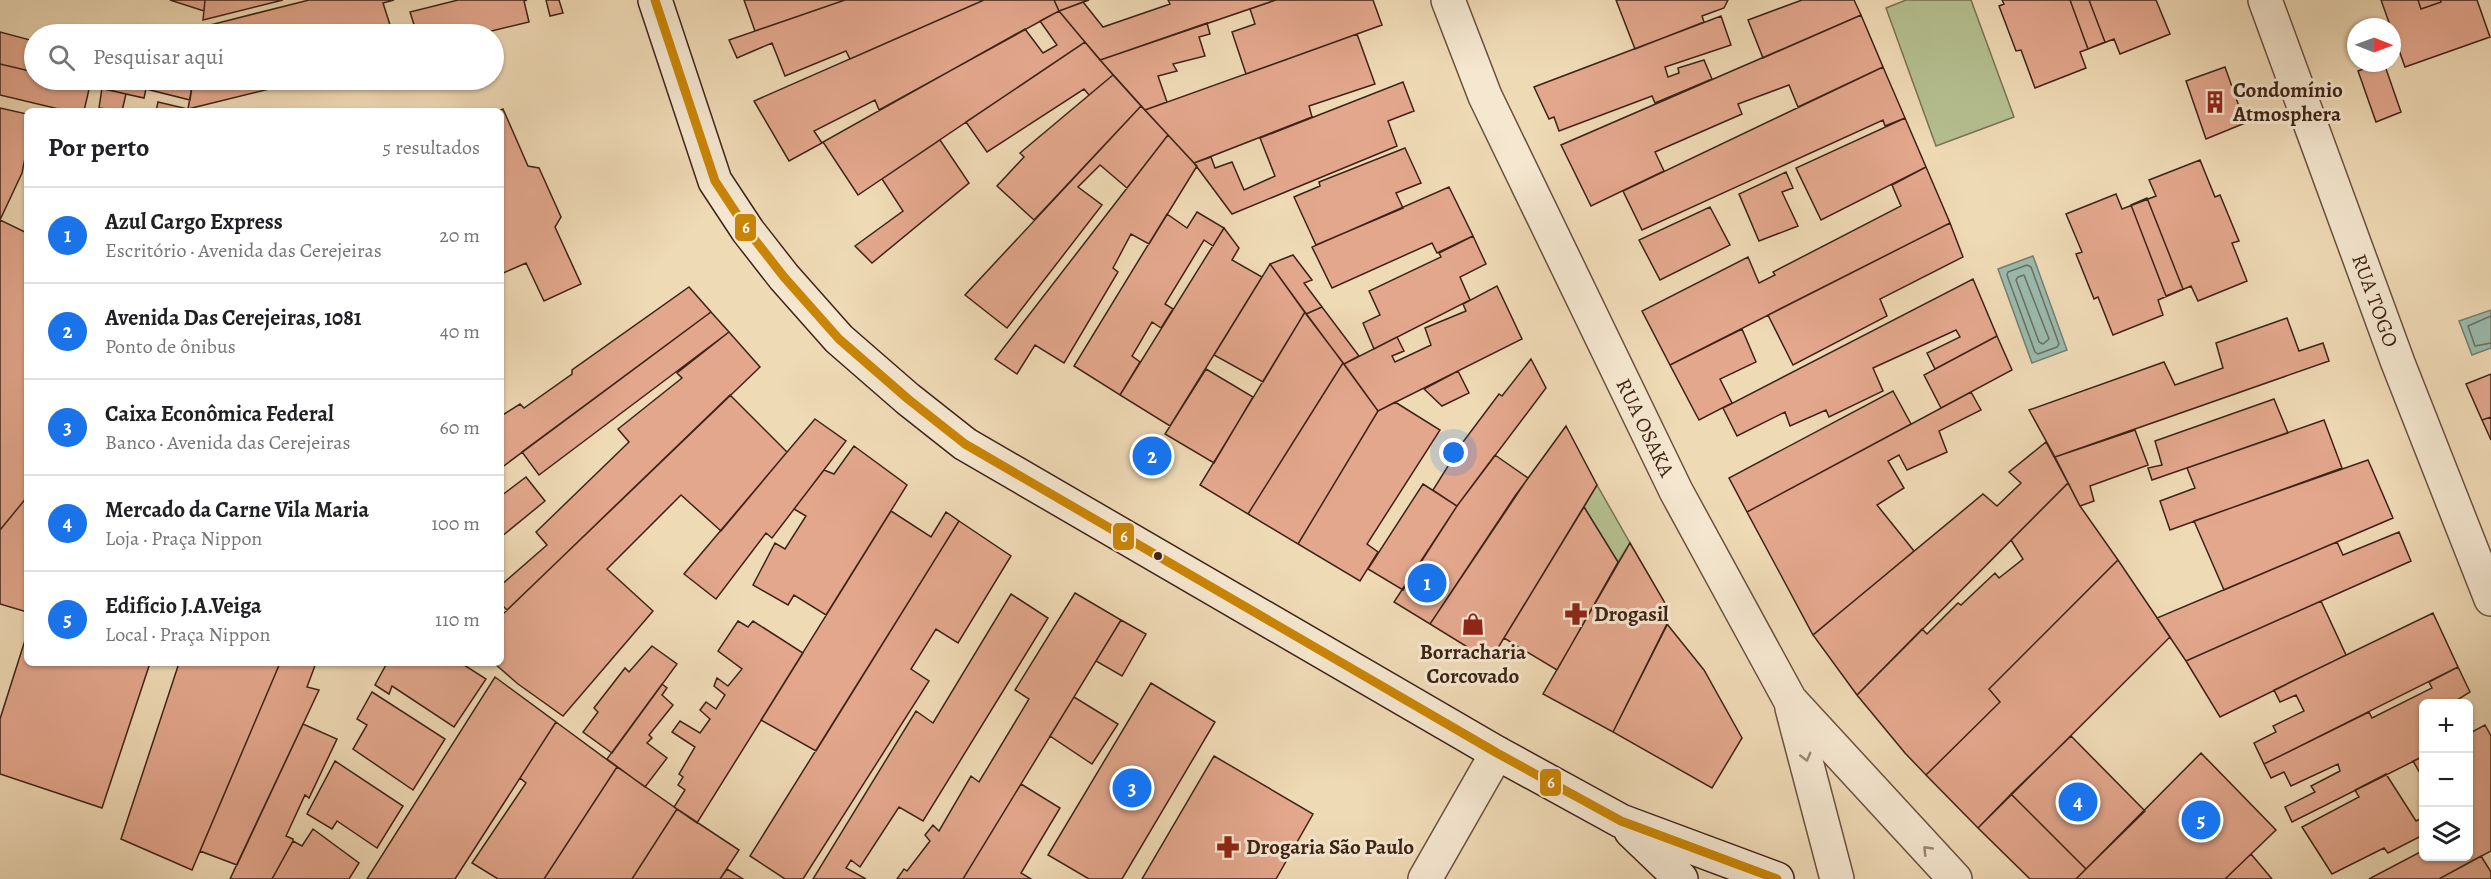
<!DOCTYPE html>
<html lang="pt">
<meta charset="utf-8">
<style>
:root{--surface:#fff;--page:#f6f6f6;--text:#202124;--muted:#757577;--line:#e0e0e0;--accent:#1a73e8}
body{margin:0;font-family:Alegreya,serif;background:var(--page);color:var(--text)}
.controls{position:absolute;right:18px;bottom:18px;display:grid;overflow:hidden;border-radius:9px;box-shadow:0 2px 4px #0004}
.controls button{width:54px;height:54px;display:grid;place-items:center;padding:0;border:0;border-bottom:2px solid var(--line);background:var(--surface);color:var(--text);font:30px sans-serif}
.compass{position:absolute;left:2347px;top:18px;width:54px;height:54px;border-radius:50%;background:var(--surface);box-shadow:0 2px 4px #0004;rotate:91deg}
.you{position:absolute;left:1454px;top:453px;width:21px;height:21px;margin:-15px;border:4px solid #fff;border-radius:50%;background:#1a73e8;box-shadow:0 0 0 9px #1a73e833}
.badge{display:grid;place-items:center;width:39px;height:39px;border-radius:50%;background:var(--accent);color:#fff;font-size:20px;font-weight:700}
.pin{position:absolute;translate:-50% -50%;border:3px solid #fff;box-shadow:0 2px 6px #0006}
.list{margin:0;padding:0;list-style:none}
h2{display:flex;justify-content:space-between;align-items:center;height:78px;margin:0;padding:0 24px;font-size:26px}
h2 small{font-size:20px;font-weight:400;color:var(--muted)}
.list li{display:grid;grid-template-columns:39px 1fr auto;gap:18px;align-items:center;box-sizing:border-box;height:96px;padding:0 24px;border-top:2px solid var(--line)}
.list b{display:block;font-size:22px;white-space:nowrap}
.list p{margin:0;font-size:20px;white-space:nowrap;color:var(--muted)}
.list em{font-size:20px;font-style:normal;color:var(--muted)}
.icon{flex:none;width:33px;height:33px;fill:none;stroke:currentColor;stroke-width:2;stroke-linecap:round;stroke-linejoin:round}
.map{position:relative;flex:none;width:2491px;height:879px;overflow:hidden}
.search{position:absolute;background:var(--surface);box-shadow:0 2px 4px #0004;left:24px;top:24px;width:480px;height:66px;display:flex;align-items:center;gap:15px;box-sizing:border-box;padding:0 21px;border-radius:33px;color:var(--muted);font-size:22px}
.panel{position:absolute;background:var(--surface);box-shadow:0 2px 4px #0004;left:24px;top:108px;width:480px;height:558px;border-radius:9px}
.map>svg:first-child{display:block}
.green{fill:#b5c091;stroke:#7a7254;stroke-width:1.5}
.water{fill:#9abbad;stroke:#757e71;stroke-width:1.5}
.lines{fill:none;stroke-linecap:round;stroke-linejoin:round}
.shore{stroke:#6c6f62;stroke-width:1.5}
.building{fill:#e3a78d;stroke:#3e2316;stroke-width:1.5}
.minor-casing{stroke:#6a513e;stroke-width:36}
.tertiary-casing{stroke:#6a513e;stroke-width:36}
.secondary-casing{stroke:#3e2316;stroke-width:36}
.minor{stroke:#f5e7d0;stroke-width:33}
.tertiary{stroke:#f5e7d0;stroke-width:33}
.secondary{stroke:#f5e7d0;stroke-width:33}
.bus-1-casing{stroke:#f5e7d0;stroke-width:14}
.bus-1{stroke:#c98506;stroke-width:9}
.oneway{stroke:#9a8573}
.bus-dot{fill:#3e2316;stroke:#f5e7d0;stroke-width:2}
.labels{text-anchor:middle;stroke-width:6;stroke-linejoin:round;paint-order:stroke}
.poi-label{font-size:21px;font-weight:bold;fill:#3e2316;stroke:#f5e7d0;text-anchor:start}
.street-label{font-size:21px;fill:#3e2316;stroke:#f5e7d0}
.line-badge{stroke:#f5e7d0;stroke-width:2}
.badge-label{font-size:16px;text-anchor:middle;font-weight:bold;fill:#fff}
</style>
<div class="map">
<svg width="2491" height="879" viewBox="0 0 2491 879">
<rect width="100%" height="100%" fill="#efdab6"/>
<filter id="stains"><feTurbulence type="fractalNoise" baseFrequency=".00333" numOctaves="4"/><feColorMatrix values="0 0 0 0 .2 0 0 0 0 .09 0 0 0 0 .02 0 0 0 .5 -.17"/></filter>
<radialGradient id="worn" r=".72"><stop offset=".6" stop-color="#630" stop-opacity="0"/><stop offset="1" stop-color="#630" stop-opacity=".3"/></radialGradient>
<path class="green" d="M1906,0H1971L2014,117L1936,146L1886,8Z
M1597,485L1630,543L1618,562L1584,507Z"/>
<path class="water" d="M2033,256L2067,350L2032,363L1998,269Z
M2491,310V348L2472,355L2459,321Z"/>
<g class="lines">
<path class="shore" d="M2027,265L2031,267L2059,344L2057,347L2038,354L2035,352L2007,275L2008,272Z
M2024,275L2049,339L2043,344L2039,342L2016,280L2018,277Z
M2491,316L2468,326L2475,346L2491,343"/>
</g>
<path class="building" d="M170,0H205L204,11Z
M205,0H283L203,20Z
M309,0H394L383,3L391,28L367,34H201L202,27Z
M458,0H527L524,1L529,22L479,34H417L410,12Z
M546,0H559L563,13L550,16Z
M744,0H845L755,31Z
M845,0H984L850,59L846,51L785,76L772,43L737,58L729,40Z
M984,0H1054L1059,11L879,110L875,100L814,131L822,143L789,161L754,101Z
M1054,0H1089L1059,11Z
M1168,0H1276L1100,60L1059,11L1083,2L1103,27L1170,4Z
M1276,0H1373L1382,25L1246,74L1232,32L1255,24L1250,9Z
M1616,0H1728L1724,8L1702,16L1704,22L1635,49Z
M1802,0H1854L1861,15L1763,58L1748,20Z
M2002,0H2156L2170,34L2120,54L2114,39L2088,49L2080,52L2086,68L2035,88L2021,50L2016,51L1999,6L2004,4Z
M2070,0H2089L2105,42L2088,49Z
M2381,0H2477L2490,37L2405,67Z
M2418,0H2440L2441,2L2421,9Z
M1059,11L1085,42L858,195L823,142L1025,29L1043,53L1057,45L1040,21Z
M1861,15L1883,67L1798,107L1789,85L1738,104L1742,114L1655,152L1664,171L1591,206L1561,145Z
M1721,16L1731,45L1665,67L1668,77L1679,73L1678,68L1704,60L1712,79L1655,103L1652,96L1559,131L1554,117L1549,119L1534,87Z
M1207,23L1210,34L1199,37L1205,56L1173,64L1177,71L1158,76L1167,102L1145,110L1100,60Z
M0,32L34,41V72L0,64Z
M1357,34L1375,84L1309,106L1312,117L1194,163L1145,110Z
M1085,42L1113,75L1089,95L1084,89L987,152L966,122Z
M2380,63H2384L2401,112L2376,122L2358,71Z
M0,64L34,72V80H65L90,85L84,111H67L0,95Z
M1883,67L1905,118L1885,126L1883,120L1642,230L1623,191Z
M2225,67L2245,123L2206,139L2186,81Z
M1113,75L1141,106L1034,220L997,186L1024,157L1020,153Z
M78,80H193L190,100L146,89L144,98L77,83Z
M193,80H306L188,109Z
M1403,82L1414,111L1388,121L1397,146L1232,214L1194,163L1211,157L1215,168L1232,162L1244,190L1275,176L1260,138Z
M102,88L126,94L122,111L99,108Z
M158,102L188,109V111H156Z
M1141,106L1168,135L1127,188L1100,165L1078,187L1102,205L1007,328L965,295Z
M0,108L27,114V148L22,173L0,220Z
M503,109L528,166L539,168L561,217L555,227L581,284L544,301L526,263L501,274V111H499Z
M1905,118L1926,167L1821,220L1796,168Z
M1168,135L1197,166L1149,244L1131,234L1113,268L1118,272L1064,363L1035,345L1017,374L995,359Z
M940,140L969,183L872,263L855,246L903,211L882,179Z
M1405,148L1421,183L1396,193L1403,208L1316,245L1294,197L1320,186L1319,182Z
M2200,160L2215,197L2220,195L2239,241L2232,243L2247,281L2198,301L2191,286L2158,300L2163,315L2113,335L2098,297L2094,299L2076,254L2082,252L2066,214L2116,194L2122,209L2156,196L2149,180Z
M1926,167L1950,223L1670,365L1642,311L1748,257L1759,283L1775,275L1773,272L1901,206L1892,185Z
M1786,172L1793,188L1782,192L1798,226L1759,241L1739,194Z
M1449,187L1473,236L1437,253L1432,243L1332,288L1312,247Z
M2147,198L2183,289L2166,296L2131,205Z
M1710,207L1730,245L1660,280L1639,240Z
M1197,212L1224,228L1213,246L1204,240L1165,304L1173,309L1161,328L1152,322L1132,356L1140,362L1120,395L1074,366L1167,214L1187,228Z
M0,220L27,233V497L0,530Z
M1950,223L1963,257L1880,299L1887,316L1793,365L1768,315Z
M1224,228L1239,248L1232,260L1262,277L1170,426L1120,395Z
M1473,236L1486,264L1460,277L1470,300L1374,349L1363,323L1380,315L1369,291L1441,257L1439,253Z
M1293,255L1312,280L1304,283L1322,307L1306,314L1270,264Z
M1270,264L1305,312L1263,382L1214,355Z
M1973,279L1997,336L1935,369L1927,353L1960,337L1956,330L1873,368L1883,391L1829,417L1826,410L1790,426L1785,412L1737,436L1723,408Z
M1497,286L1522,339L1378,411L1344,364L1397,337L1404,351L1392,356L1395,362L1431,345L1425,328L1466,311L1463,304Z
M689,287L711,312L501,468V416L520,404L524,408L572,374V370Z
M1322,307L1359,356L1344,364L1306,314Z
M711,312L729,332L539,475L522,452Z
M1305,312L1343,363L1248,514L1200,485Z
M2287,318L2299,351L2323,343L2329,361L2055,457L2029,410L2164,362L2175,385L2223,368L2216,343Z
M1742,329L1756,362L1720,379L1732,403L1699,420L1670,365Z
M729,332L760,367L507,610L501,604V585L547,545L536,532L629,442L618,429L682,378L677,373Z
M1997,336L2012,370L1941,408L1924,375Z
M1531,359L1546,388L1457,506L1433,490L1463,442L1499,394L1502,396Z
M1343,363L1378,411L1298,544L1248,514Z
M1206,369L1253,397L1214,463L1165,434Z
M1458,371L1469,393L1442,406L1424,389Z
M2491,374V417L2482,420L2466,384Z
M1893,391L1911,424L1747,512L1729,478Z
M1971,392L1981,410L1939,431L1947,452L1907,470L1899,455L1888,461L1904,488L1877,505L1914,551L1813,635L1747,512Z
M730,395L787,452L721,531L681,495L607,569L653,611L563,716L518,684L494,663H501V616Z
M2274,399L2288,433L2152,480L2148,468L2162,465L2155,441Z
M1395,402L1440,430L1367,544L1378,552L1360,581L1298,544L1378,411Z
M2491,417V440L2482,420Z
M815,419L846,441L772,538L766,533L716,599L684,574Z
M2324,420L2342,468L2170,530L2160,501L2195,488L2187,468Z
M1566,426L1597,485L1490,661L1430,624L1515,496Z
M2135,430L2148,465L2090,486L2094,501L2080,506L2055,457Z
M2046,442L2068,483L1857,695L1813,635L1983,494L1997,506L2021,483L2009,472Z
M854,446L907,485L826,615L794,595L788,605L753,585L775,543L785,549L806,516L794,509L824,470L834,474Z
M1495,455L1528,478L1430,624L1394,602L1457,506Z
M2368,460L2393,518L2224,590L2194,521Z
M526,477L545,501L501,537V496Z
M2068,483L2080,506L2118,560L1989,689L2000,702L1926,775L1905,753L1857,695L1922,629L1927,634L1958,603L1961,605L1995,573L1999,578L2023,559L2011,540Z
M1423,484L1457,506L1403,590L1368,569Z
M27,497V612L0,604V530Z
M1584,507L1618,562L1557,670L1504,638Z
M891,511L931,537L946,512L959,521L816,751L761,720Z
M959,521L1011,556L958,643L936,629L911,669L929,681L803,879H785L750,856Z
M2399,532L2411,561L2186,661L2157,618L2337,542L2343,555Z
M1630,543L1665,603L1658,618L1668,623L1613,732L1543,694Z
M2118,560L2170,637L1978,828L1926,775L2000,702L1989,689Z
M1075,593L1121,620L963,879H897L904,869L907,871L930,841L925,835L933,825L939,831L971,776L979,782L1029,699L1015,690Z
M1011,594L1048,618L923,821L899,807L860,867L851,860L846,868L866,879H813L916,711L933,723Z
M2321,601L2346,655L2220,717L2186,661Z
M2433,613L2458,667L2264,764L2254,743L2276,732L2273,726L2304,711L2296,695L2280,702L2274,690Z
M1121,620L1146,634L1122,676L1096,661Z
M738,621L748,627L753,621L803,653L697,823L674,807L685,790L678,785L683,777L679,774L695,747L672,732L680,721L700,733L710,719L700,710L706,702L716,709L725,695L714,686L717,678L728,686L742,669L718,651Z
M1667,624L1704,670L1742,738L1712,788L1613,732Z
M27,634V663H150L102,808L0,774V719Z
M652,646L677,664L612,753L583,732L598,712L594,708L625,668L629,672Z
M179,663H280L192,870L121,839Z
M280,663H316L307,687L319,690L237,865L200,851Z
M387,663H461L486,679L454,727L392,686L389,694L375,685Z
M2458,667L2470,692L2451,704H2424V756L2292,822L2285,807L2315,792L2311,786L2340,771L2338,764L2291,786L2284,772L2271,778L2264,764L2369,712L2372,718L2432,688L2429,682Z
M495,677L556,722L455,879H367Z
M1151,683L1215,722L1122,879H1089L1048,855Z
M662,684L667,688L662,695L673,705L649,735L652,738L647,743L667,758L645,787L607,759Z
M372,692L445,739L413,790L353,749L367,725L357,719Z
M1074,697L1118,724L1092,764L1050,736Z
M556,722L617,767L544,879H498L472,863L526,783L520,778Z
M303,724L337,739L309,798L305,795L286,836L293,839V841L272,879H230Z
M2485,725L2491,736V851L2439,879H2369L2424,850V856H2468V734Z
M2071,736L2145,811L2086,869L2011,794Z
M2201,753L2276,830L2225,879H2076Z
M1214,756L1313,814L1276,879H1142Z
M2424,756V780L2413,761Z
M335,761L403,806L377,848L337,821L332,829L307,814Z
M617,767L677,809L632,879H544Z
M2386,774L2416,821L2424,817V841L2421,836L2388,853L2384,848L2332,874L2302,827L2359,797L2355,790Z
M1021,784L1060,808L1021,873L1031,879H963Z
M2011,794L2086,869L2076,879H2030L1978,828Z
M677,809L739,850L720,879H632Z
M313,829L359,863L349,879H272L293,841L302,846Z
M2251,854L2272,879H2225Z
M2481,856L2491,872V879H2439Z
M727,869L743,879H720Z"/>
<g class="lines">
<g class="minor-casing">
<g id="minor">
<path id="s1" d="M2265,0L2398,363L2491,599"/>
</g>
</g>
<g class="tertiary-casing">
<g id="tertiary">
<path id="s2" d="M1448,0L1485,96L1676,491L1790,700L1955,879"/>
<path d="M1792,708L1837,879"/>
<path d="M1425,879L1497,753"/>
</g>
</g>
<g class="secondary-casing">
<path id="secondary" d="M655,0L715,181L748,231L784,277L839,339L908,399L965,444L1497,753L1621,821L1777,879
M1631,831L1681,879"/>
</g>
<use href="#minor" class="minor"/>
<use href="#tertiary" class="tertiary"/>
<use href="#secondary" class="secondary"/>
<g class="bus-1-casing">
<path id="bus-1" d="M655,0L715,181L748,231L784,277L839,339L908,399L965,444L1497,753L1621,821L1777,879"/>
</g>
<use href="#bus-1" class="bus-1"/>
</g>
<defs><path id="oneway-chevron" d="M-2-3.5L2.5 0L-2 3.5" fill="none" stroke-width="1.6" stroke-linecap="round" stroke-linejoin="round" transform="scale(1.5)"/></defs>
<g class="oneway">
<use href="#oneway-chevron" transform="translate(1806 757) rotate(75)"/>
<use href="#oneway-chevron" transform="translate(1927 850) rotate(-134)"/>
</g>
<defs>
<g id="building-bare" transform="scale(1.8)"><path d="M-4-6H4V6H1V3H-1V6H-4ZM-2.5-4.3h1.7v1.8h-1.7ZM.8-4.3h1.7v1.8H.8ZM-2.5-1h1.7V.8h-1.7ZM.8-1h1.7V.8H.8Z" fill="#8f2418" stroke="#f5e7d0" stroke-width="2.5" paint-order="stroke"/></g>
<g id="pharmacy-bare" transform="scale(1.8)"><path d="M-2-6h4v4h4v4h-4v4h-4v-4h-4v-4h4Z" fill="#8f2418" stroke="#f5e7d0" stroke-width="2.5" paint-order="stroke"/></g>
<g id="shop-bare" transform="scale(1.8)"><path d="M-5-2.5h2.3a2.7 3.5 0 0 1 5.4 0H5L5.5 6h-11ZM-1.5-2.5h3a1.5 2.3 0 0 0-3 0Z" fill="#8f2418" stroke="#f5e7d0" stroke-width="2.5" paint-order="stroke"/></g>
</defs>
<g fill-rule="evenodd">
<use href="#building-bare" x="2215" y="102"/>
<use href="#pharmacy-bare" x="1576" y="614"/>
<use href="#shop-bare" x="1473" y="624"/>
<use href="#pharmacy-bare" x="1228" y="847"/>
</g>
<circle class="bus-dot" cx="1158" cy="556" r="5"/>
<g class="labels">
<g class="poi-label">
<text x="2233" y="97">Condomínio<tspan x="2233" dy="24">Atmosphera</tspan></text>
<text x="1594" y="621">Drogasil</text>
<text x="1473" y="659" text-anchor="middle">Borracharia<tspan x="1473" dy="24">Corcovado</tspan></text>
<text x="1246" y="854">Drogaria São Paulo</text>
</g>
<g class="street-label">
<text dy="7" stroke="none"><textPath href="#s1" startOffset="320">RUA TOGO</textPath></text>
<text dy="7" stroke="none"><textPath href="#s2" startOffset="471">RUA OSAKA</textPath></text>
</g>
</g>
<g class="line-badge">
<rect x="734" y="213" width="23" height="29" rx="6" fill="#c98506"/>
<rect x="1112" y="522" width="23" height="29" rx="6" fill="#c98506"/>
<rect x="1539" y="768" width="23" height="29" rx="6" fill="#c98506"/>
</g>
<g class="badge-label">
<text x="746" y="233">6</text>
<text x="1124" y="542">6</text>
<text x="1551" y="788">6</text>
</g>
<rect width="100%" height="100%" filter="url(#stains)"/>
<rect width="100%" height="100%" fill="url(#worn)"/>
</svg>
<div class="controls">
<button>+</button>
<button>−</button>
<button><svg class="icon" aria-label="layers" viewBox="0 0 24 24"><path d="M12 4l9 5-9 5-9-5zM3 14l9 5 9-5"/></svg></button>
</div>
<svg class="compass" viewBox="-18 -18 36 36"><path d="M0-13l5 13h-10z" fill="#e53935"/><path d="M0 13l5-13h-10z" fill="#757577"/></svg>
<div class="you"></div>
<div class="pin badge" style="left:1427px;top:583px">1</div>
<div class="pin badge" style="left:1152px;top:456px">2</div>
<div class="pin badge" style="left:1132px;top:788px">3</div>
<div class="pin badge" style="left:2078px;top:802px">4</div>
<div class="pin badge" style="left:2201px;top:820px">5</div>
<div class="search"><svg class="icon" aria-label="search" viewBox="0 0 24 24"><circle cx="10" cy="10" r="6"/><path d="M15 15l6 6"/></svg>Pesquisar aqui</div>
<section class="panel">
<h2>Por perto<small>5 resultados</small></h2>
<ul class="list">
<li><span class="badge">1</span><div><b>Azul Cargo Express</b><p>Escritório · Avenida das Cerejeiras</p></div><em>20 m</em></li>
<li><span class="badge">2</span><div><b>Avenida Das Cerejeiras, 1081</b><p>Ponto de ônibus</p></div><em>40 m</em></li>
<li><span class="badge">3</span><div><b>Caixa Econômica Federal</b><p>Banco · Avenida das Cerejeiras</p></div><em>60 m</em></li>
<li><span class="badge">4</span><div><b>Mercado da Carne Vila Maria</b><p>Loja · Praça Nippon</p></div><em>100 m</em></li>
<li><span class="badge">5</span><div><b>Edifício J.A.Veiga</b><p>Local · Praça Nippon</p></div><em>110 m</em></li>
</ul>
</section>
</div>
